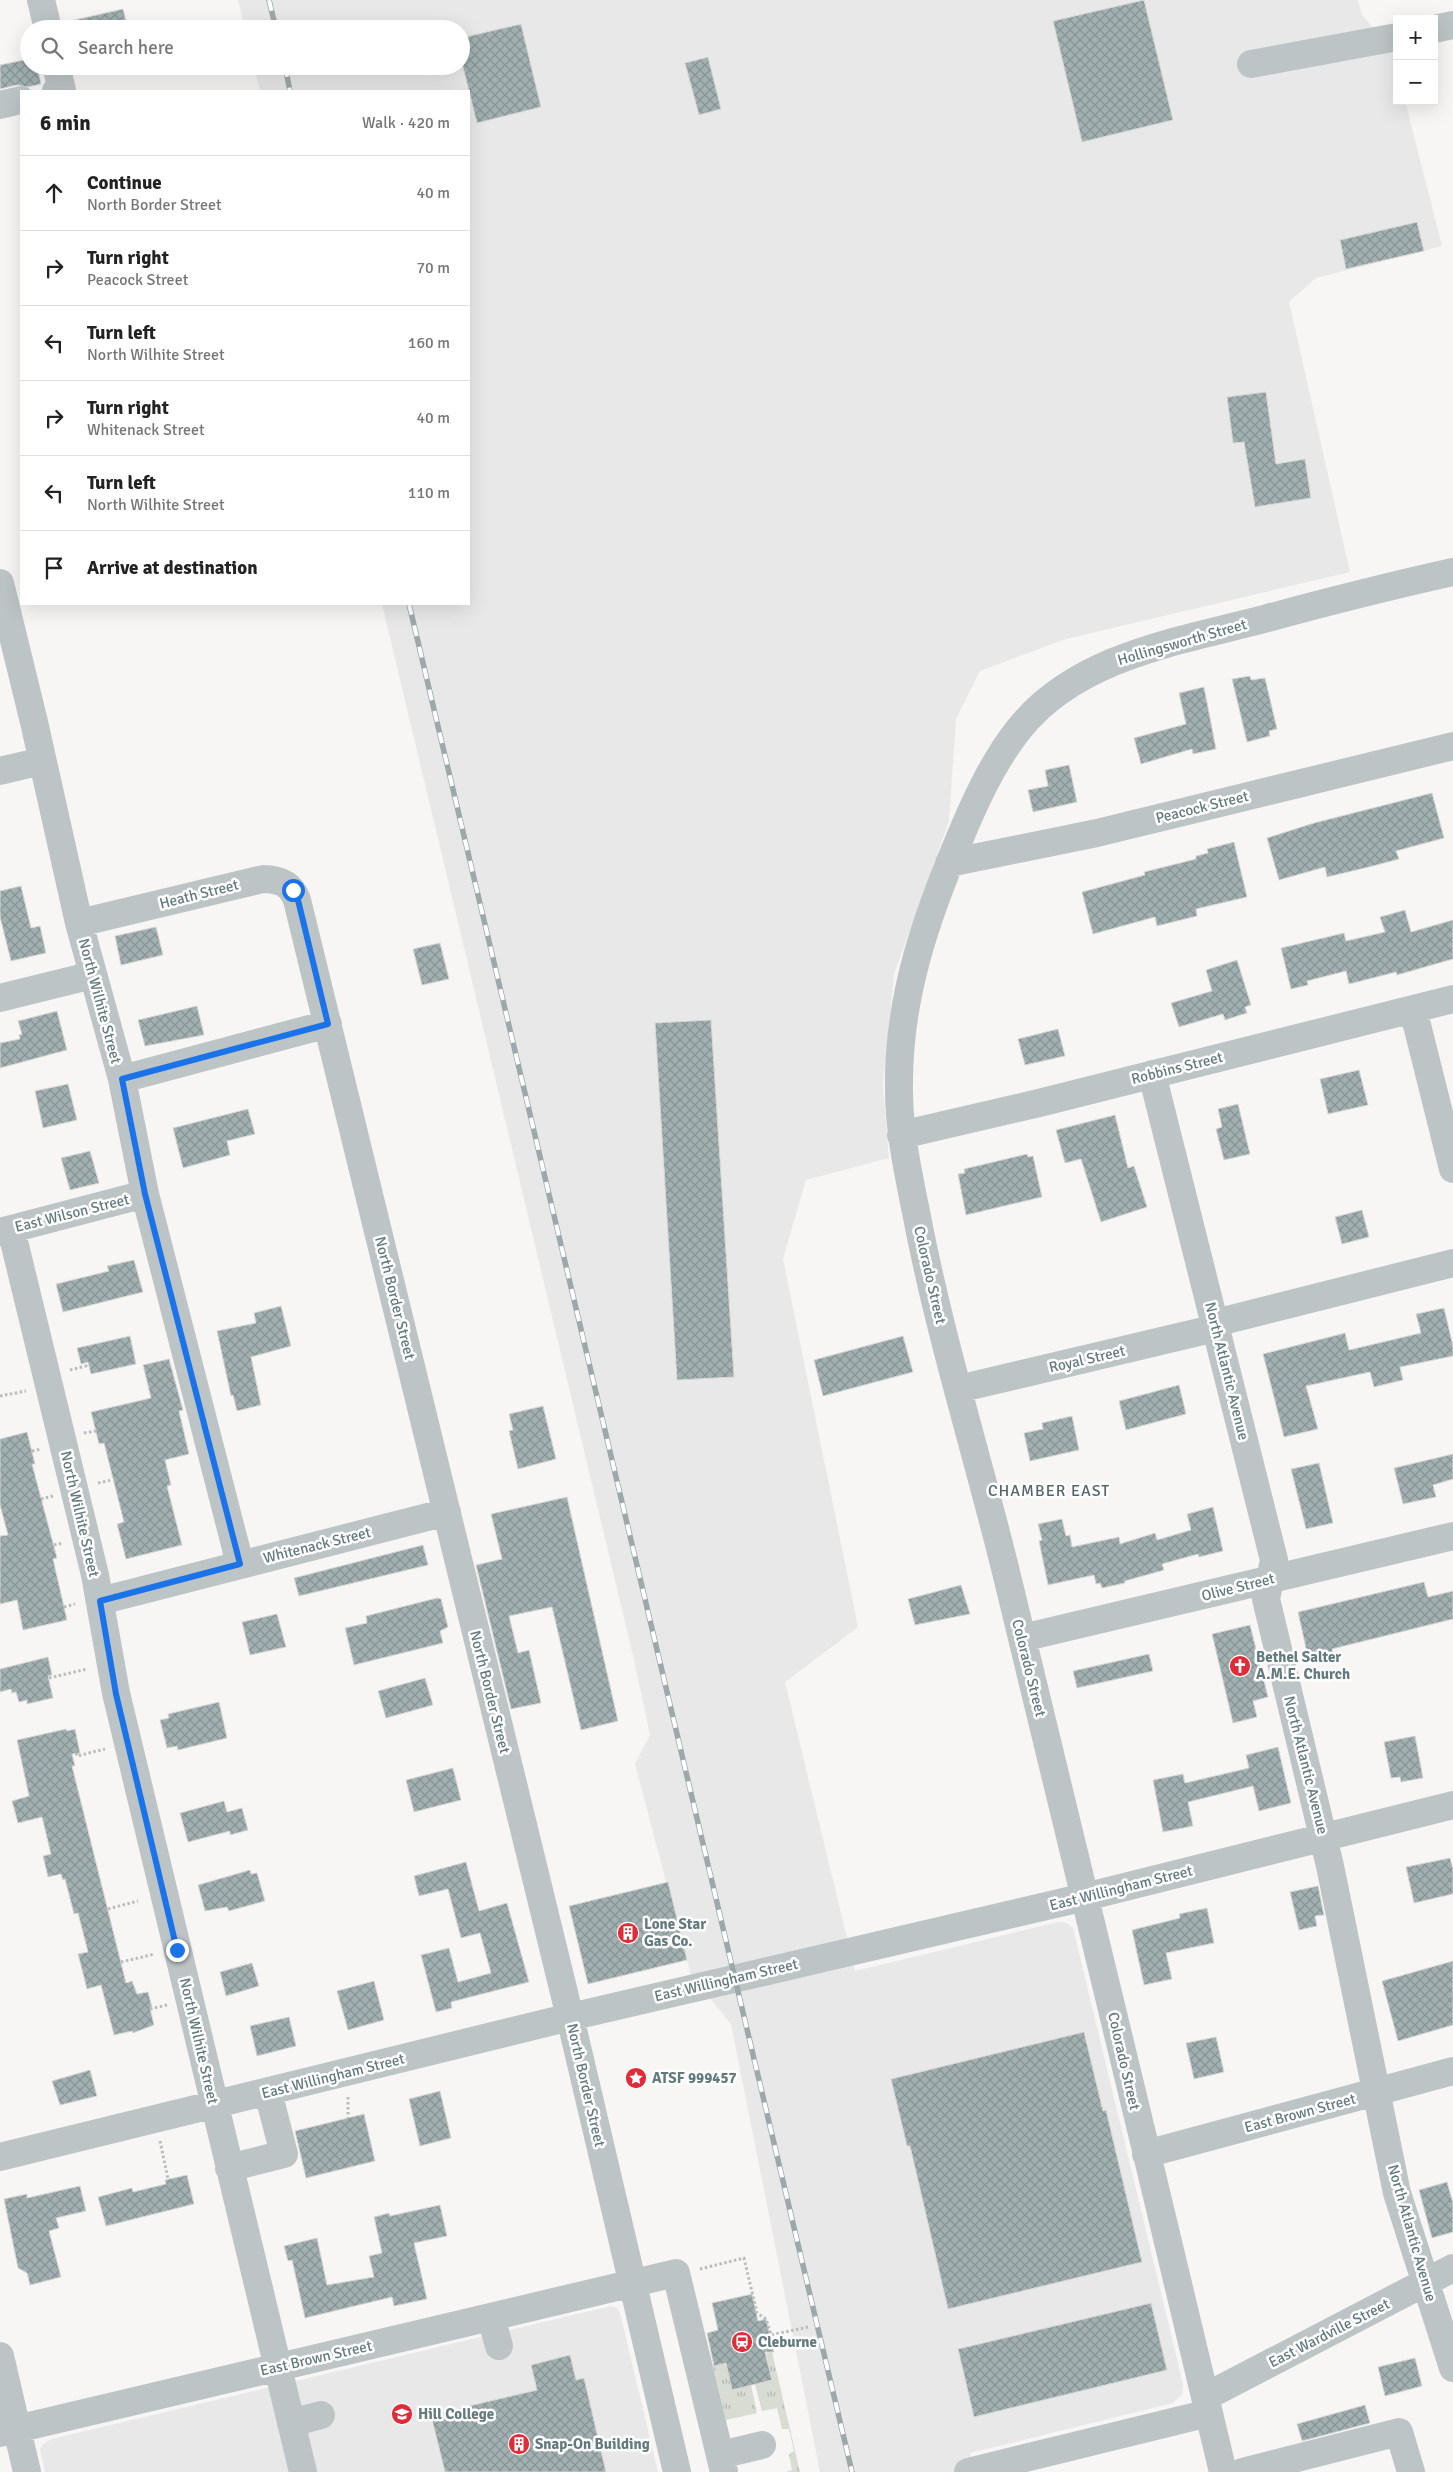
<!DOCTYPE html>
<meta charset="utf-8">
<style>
:root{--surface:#fff;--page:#f6f6f6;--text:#222;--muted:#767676;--line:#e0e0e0}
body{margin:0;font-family:Signika,sans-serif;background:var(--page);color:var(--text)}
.controls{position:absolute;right:15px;top:15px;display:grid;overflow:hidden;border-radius:0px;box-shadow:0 5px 20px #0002}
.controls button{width:45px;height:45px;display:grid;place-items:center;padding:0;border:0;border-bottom:1px solid var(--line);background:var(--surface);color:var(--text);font:25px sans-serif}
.stop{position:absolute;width:15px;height:15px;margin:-11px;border:4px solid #1a73e8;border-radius:50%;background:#fff}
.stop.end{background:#1a73e8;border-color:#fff;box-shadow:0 1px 5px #0008}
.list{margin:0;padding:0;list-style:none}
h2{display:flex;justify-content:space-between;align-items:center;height:65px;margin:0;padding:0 20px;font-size:21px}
h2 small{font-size:16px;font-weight:400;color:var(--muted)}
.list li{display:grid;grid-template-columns:32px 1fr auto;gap:15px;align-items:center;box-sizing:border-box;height:75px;padding:0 20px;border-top:1px solid var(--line)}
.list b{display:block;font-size:19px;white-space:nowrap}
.list p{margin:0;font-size:16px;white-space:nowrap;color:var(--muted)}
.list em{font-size:16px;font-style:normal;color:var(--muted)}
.icon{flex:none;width:28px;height:28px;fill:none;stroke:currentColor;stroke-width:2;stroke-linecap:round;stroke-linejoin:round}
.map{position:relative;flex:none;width:1453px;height:2472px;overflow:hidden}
.search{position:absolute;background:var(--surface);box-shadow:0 5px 20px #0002;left:20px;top:20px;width:450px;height:55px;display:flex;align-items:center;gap:12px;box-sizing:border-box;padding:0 18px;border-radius:28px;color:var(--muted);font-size:19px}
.panel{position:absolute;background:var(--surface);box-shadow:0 5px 20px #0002;left:20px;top:90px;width:450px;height:515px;border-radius:0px}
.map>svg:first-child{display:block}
.built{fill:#e7e8e7}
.grass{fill:url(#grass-tufts)}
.building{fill:url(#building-cross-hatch);stroke:#d8d8d6}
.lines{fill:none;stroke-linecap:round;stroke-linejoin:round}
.path{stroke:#b8bdbe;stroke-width:3;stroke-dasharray:2.5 2.5;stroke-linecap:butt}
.minor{stroke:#bdc4c6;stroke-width:28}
.rail-casing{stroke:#9da8aa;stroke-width:5.5}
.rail{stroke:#fff;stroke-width:4;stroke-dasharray:11;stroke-linecap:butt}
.route{stroke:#1a73e8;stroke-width:6}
.labels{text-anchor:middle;stroke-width:5;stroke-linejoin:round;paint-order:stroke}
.street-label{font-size:15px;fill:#627a7e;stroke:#fff}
.poi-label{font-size:15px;font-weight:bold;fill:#627a7e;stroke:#fff;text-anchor:start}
.neighbourhood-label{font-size:16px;letter-spacing:1px;fill:#546669;stroke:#fff}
</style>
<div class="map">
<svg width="1453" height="2472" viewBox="0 0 1453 2472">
<defs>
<pattern id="grass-tufts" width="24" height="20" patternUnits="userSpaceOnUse" patternTransform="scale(1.25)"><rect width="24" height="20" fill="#d8dcd3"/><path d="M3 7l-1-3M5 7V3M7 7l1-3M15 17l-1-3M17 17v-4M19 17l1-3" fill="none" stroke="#b3b7b0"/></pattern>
<pattern id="building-cross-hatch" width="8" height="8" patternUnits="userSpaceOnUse" patternTransform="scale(1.25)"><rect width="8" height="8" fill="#a2b0b1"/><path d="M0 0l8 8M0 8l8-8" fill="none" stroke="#879495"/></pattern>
</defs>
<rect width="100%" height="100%" fill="#f7f6f4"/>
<path class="built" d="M238,0H1358L1362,15L1391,48L1397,70V101H1405L1442,246L1316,278L1289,302L1350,572L1066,639L980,671L956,719L949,821L894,974L883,1087L889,1158L806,1180L783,1259L858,1627L785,1682L855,1971L1058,1922L1067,1923L1073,1928L1183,2384L1182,2395L1173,2403L970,2453L974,2472H820L731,2024L691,1975L635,1764L650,1735L634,1660L382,604H469V91H260L254,66H461V29H245Z
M611,2306L617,2308L620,2313L658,2472H45L40,2449L43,2444L52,2439Z"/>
<path class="grass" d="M772,2352L800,2472H786L792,2470L789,2454L794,2451L789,2429H782L777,2408L762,2411L755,2384L772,2380L766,2353Z
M726,2363L732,2390L751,2385L757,2413L726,2420L713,2366Z"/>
<path class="building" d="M1144,0L1173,120L1082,142L1053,21Z
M123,9L128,29H67L66,22Z
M521,24L541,107L477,123L461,59V38Z
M708,57L721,109L699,115L685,63Z
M29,59V66H37L41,84L28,87L17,85L0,89V65Z
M1417,222L1424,251L1346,269L1340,240Z
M1266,392L1276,464L1305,459L1311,498L1255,507L1244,442L1233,443L1227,397Z
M1250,676L1251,680L1265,678L1277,729L1269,731L1270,736L1247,742L1232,679Z
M1204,687L1216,749L1193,754L1192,749L1141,764L1134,738L1186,724L1179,693Z
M1069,765L1077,802L1033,812L1028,790L1048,786L1045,770Z
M1432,793L1444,838L1396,851L1399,859L1369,867L1327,877L1325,867L1279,880L1267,838L1314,823Z
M1234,842L1247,897L1196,909L1197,916L1157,926L1155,917L1093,934L1082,892L1145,875L1144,872L1196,859V856L1208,853L1207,849Z
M21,886L31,928L40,926L46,953L11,961L0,917V891Z
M1405,910L1411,932L1453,920V959L1397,975L1396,972L1349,984L1346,971L1307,981L1308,985L1291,989L1281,948L1344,933L1346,941L1385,932L1380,917Z
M156,927L163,955L121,965L115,936Z
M440,943L449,979L422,985L413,949Z
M1237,960L1251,1005L1245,1007L1247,1013L1225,1020L1223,1014L1179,1027L1171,1003L1212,991L1206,970Z
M197,1006L204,1035L145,1046L138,1020Z
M57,1011L67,1050L0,1068V1043L20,1039L19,1035L22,1034L18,1021Z
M711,1020L734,1377L677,1380L655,1023Z
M1058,1029L1065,1056L1025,1065L1018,1039Z
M1359,1070L1368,1105L1328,1114L1320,1079Z
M68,1084L77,1120L43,1128L35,1091Z
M1238,1104L1250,1154L1224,1160L1216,1129L1222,1127L1218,1109Z
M248,1109L255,1134L227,1141L230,1155L183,1168L173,1128Z
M1115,1115L1128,1168L1134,1166L1147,1207L1101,1222L1081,1159L1065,1163L1056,1130Z
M90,1151L99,1183L70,1190L61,1158Z
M1027,1154L1028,1157L1033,1156L1042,1197L966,1215L958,1174L965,1173L964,1169Z
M1362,1210L1369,1237L1342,1244L1335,1217Z
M134,1260L143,1292L63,1312L56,1284L109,1271L107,1266Z
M281,1306L291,1346L251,1357L261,1405L237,1411L233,1395L231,1396L217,1331L256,1323L254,1313Z
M1444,1308L1453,1346V1356L1400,1367L1403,1380L1374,1387L1370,1372L1306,1386L1318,1429L1284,1437L1263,1354L1345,1333L1349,1350L1421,1333L1416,1314Z
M130,1336L136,1364L91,1374L88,1362L81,1364L77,1348Z
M903,1336L913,1372L823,1396L814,1360Z
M169,1359L183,1410L179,1411L189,1454L165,1460L171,1485L167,1486L182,1545L126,1559L117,1524L124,1522L104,1443L99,1444L91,1412L151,1398L143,1365Z
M1179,1385L1186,1414L1126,1430L1119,1401Z
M543,1406L556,1459L518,1469L509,1431L513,1430L509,1414Z
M1072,1416L1079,1450L1030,1461L1024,1433L1043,1429L1042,1423Z
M27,1432L35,1464H32L57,1558L53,1559L67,1620L23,1630L17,1600L0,1604V1536L8,1535L0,1505V1439Z
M1453,1454V1479L1433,1485L1436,1497L1403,1504L1394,1468Z
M1319,1463L1333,1523L1306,1529L1291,1469Z
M567,1497L618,1721L581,1730L552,1607L509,1616L518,1653L529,1650L541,1703L511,1709L476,1565L502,1559L491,1514Z
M1213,1507L1223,1551L1199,1557L1198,1554L1162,1564L1164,1570L1125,1581V1583L1102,1588L1100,1583L1096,1584L1094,1575L1048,1585L1039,1541L1042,1540L1038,1524L1062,1519L1066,1536L1070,1535L1072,1547L1119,1537L1120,1544L1155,1533L1157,1540L1191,1530L1187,1514Z
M423,1545L428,1565L299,1596L294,1578Z
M1424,1582L1428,1597L1453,1591V1619L1332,1649L1334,1657L1309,1662L1298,1612Z
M961,1585L970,1614L915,1625L908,1599Z
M437,1598L441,1599L448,1627L440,1631L443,1643L354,1665L345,1628L367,1623L366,1616Z
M277,1614L286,1647L250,1655L242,1622Z
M1250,1625L1268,1697L1253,1701L1257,1717L1233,1723L1212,1634Z
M1149,1654L1153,1671L1077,1688L1073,1671Z
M48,1657L52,1675L48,1676L53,1698L27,1704V1700L19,1702L16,1692L12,1693L11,1689L0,1692V1669Z
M425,1678L433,1705L386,1718L378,1691Z
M219,1702L227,1738L178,1750L177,1746L167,1748L160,1720L169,1718L168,1714Z
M66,1729L67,1731L75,1729L80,1753L72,1754L75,1766H72L126,1983L132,1981L137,1994L148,1992L152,2007L150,2008L154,2025L133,2033L132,2031L114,2035L101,1985L87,1989L78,1954L88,1952L78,1913L74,1914L65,1879L63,1880L61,1874L48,1877L43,1856L51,1854L42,1817L18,1823L12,1801L29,1796L17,1740Z
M1415,1736L1423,1778L1401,1782L1400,1777L1391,1778L1384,1742Z
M1278,1747L1291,1803L1259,1811L1253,1786L1188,1802L1193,1826L1163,1832L1153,1780L1183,1774L1185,1783L1249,1768L1246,1755Z
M453,1768L461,1800L414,1812L406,1780Z
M224,1801L227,1812L242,1808L248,1830L230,1835V1831L188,1842L180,1813Z
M1450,1858L1453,1869V1894L1414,1903L1406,1867Z
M466,1862L479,1911L507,1903L529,1982L451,2002L452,2008L436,2012L421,1955L449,1948L458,1982L491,1973L480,1933L461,1938L448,1889L419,1896L414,1876Z
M250,1870L251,1874L257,1873L265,1901L229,1911L227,1907L205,1911L198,1885Z
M668,1882L687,1960L588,1984L569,1906Z
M1318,1886L1324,1915L1315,1916L1317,1926L1299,1930L1290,1892Z
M1207,1908L1214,1943L1166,1953L1172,1979L1144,1985L1132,1930L1180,1918L1179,1914Z
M1453,1961V2025L1398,2041L1382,1981Z
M252,1963L259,1986L226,1996L220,1972Z
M374,1981L384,2020L348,2030L337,1991Z
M289,2017L296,2046L257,2056L250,2026Z
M1084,2032L1103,2111L1106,2110L1142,2262L948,2309L910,2146H907L891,2079Z
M1216,2037L1224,2072L1194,2079L1186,2043Z
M90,2070L97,2096L60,2105L52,2081Z
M440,2091L451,2138L420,2146L409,2099Z
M364,2114L375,2161L306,2178L295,2131Z
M187,2175L194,2204L106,2226L98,2197L132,2188L133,2192L166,2184L165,2180Z
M1447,2182L1453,2203V2232L1432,2238L1419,2190Z
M80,2186L86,2211L56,2218L59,2228L49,2231L61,2277L30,2285L27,2273L18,2268L4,2199L27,2194V2198Z
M440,2205L447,2236L414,2243L427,2299L394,2306L392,2297L305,2318L292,2260L288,2261L284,2246L317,2238L327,2285L374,2277L369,2256L382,2253L374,2217L389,2213L390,2216Z
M752,2294L758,2321L766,2319L774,2352H765L772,2380L732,2390L726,2363L714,2366L707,2333L718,2330L712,2303Z
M1151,2303L1167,2370L974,2417L958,2349Z
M570,2355L576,2380L584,2378L606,2472H445L431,2415L537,2390L531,2365Z
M1415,2358L1422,2386L1385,2396L1378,2367Z
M1365,2405L1370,2423L1302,2441L1297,2424Z"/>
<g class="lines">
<path class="path" d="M70,1370L86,1366L85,1363
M0,1396L26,1391
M84,1433L96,1431
M32,1451L41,1449
M98,1483L112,1480
M41,1499L53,1496
M54,1545L63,1543
M64,1607L75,1604
M49,1678L87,1669
M76,1753L77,1756L105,1749
M108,1909L138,1901
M121,1962L155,1954
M150,2009L167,2005
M348,2097V2118
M160,2141L168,2179
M700,2269L744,2258L757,2313L766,2319L771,2335L808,2327"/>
<path class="minor" d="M41,0L48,29
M1434,29L1453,25
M1251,64L1397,37
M56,66L62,90L56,91
M0,105L21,100
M0,583L34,722L79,923L122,1079L145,1194L240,1564
M0,771L42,761
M949,863L1097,833L1453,746
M79,923L263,879C280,879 291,884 297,900L570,2017L677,2472
M0,998L93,975
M1413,1009L1453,1169
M1152,1074L1274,1560L1266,1599L1330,1866L1397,2193L1453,2368
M122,1079L328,1024
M901,1135L1039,1103L1453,999
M11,1229L95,1575L116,1693L303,2472
M0,1232L145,1194
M1215,1323L1453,1263
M958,1389L1216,1328
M100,1601L447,1512
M1022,1638L1453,1536
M1146,2154L1453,2071
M0,2157L570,2017L1085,1897L1453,1805
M229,2168L284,2154L268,2092
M491,2317L499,2346
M0,2356L27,2472
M1205,2397L1453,2268
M291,2423L321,2415
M0,2433L676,2273L724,2472
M720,2455L762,2445
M968,2472L1209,2413
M1223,2472C1151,2172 1080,1871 1006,1572C977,1454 940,1337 917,1217C908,1172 898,1128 899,1082C899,996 926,918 959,840C975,801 993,762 1019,729C1077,656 1180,641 1264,619C1327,602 1390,586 1453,572
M1242,2472L1399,2432L1411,2472"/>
<g class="rail-casing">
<path id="rail" d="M269,0L276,29
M285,66L290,91
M409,604L852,2472"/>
</g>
<use href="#rail" class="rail"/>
</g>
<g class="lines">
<path class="route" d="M177,1950L116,1694L100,1601L240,1564L145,1194L122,1079L328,1024L298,900L293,890"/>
</g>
<defs>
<g id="church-disc" transform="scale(1.125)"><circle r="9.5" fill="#df2c38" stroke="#fff"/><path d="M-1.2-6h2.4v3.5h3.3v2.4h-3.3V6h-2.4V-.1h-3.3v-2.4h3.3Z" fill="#fff"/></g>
<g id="building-disc" transform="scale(1.125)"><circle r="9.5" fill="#df2c38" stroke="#fff"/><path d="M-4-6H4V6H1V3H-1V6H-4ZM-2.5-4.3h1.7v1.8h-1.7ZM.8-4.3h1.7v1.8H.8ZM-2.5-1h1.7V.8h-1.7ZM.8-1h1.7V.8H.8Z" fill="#fff"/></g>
<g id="sight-disc" transform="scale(1.125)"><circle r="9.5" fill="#df2c38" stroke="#fff"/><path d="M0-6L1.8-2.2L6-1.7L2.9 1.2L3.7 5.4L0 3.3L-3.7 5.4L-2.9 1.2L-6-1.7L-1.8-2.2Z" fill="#fff"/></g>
<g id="station-disc" transform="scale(1.125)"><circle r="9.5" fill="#df2c38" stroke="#fff"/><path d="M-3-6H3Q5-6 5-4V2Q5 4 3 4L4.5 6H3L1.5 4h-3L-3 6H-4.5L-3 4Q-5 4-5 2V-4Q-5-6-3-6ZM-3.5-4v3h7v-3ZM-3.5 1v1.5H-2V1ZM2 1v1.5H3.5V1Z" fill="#fff"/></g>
<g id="university-disc" transform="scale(1.125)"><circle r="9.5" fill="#df2c38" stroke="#fff"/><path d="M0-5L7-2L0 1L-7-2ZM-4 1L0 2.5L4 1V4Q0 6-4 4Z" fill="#fff"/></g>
</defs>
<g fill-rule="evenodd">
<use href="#church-disc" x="1240" y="1666"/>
<use href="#building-disc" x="628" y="1933"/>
<use href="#sight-disc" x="636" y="2078"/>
<use href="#station-disc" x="742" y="2342"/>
<use href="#university-disc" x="402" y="2414"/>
<use href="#building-disc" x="519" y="2444"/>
</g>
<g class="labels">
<g class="street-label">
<text transform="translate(1182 642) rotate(-16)" y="5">Hollingsworth Street</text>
<text transform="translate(1202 807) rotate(-14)" y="5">Peacock Street</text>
<text transform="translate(199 894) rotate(-14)" y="5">Heath Street</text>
<text transform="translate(100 1001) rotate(75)" y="5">North Wilhite Street</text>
<text transform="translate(1177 1068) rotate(-14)" y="5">Robbins Street</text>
<text transform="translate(72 1213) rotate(-14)" y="5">East Wilson Street</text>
<text transform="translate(930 1275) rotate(77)" y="5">Colorado Street</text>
<text transform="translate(395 1298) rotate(76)" y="5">North Border Street</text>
<text transform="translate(1087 1359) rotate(-13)" y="5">Royal Street</text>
<text transform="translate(1227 1371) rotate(76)" y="5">North Atlantic Avenue</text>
<text transform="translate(80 1514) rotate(77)" y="5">North Wilhite Street</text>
<text transform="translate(317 1545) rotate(-14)" y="5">Whitenack Street</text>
<text transform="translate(1238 1587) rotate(-14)" y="5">Olive Street</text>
<text transform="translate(1029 1668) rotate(76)" y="5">Colorado Street</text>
<text transform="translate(490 1692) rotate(76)" y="5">North Border Street</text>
<text transform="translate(1306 1765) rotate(76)" y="5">North Atlantic Avenue</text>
<text transform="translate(1121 1888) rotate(-14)" y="5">East Willingham Street</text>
<text transform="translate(726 1980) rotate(-13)" y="5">East Willingham Street</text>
<text transform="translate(199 2041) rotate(77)" y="5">North Wilhite Street</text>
<text transform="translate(1124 2061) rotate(77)" y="5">Colorado Street</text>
<text transform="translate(333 2076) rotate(-14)" y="5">East Willingham Street</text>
<text transform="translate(586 2085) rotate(77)" y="5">North Border Street</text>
<text transform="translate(1300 2113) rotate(-15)" y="5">East Brown Street</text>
<text transform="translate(1412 2233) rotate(74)" y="5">North Atlantic Avenue</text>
<text transform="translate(1329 2333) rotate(-27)" y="5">East Wardville Street</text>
<text transform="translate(316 2358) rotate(-13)" y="5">East Brown Street</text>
</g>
<g class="poi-label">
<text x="1256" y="1662">Bethel Salter<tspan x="1256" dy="17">A.M.E. Church</tspan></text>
<text x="644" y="1929">Lone Star<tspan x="644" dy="17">Gas Co.</tspan></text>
<text x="652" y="2083">ATSF 999457</text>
<text x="758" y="2347">Cleburne</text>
<text x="418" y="2419">Hill College</text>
<text x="535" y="2449">Snap-On Building</text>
</g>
<g class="neighbourhood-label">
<text x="1049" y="1496">CHAMBER EAST</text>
</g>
</g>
</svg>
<div class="controls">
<button>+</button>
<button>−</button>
</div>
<div class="stop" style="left:293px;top:890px"></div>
<div class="stop end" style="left:177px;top:1950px"></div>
<div class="search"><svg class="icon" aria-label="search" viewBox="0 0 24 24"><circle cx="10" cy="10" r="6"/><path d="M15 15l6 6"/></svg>Search here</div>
<section class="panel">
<h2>6 min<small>Walk · 420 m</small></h2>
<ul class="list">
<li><svg class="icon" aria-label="ahead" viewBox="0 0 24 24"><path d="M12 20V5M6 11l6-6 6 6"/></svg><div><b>Continue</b><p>North Border Street</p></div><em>40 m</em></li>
<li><svg class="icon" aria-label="right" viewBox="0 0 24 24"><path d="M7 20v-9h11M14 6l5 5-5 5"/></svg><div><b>Turn right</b><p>Peacock Street</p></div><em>70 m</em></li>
<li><svg class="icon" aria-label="left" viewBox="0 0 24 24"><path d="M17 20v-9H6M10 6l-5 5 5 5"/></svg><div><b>Turn left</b><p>North Wilhite Street</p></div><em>160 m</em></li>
<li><svg class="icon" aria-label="right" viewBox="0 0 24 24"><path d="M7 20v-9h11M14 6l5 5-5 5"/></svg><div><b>Turn right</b><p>Whitenack Street</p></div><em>40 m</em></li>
<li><svg class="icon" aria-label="left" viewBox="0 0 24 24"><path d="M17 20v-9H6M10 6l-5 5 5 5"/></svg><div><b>Turn left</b><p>North Wilhite Street</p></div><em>110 m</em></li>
<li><svg class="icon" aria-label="arrive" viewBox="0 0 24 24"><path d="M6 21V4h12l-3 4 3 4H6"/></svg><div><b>Arrive at destination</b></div></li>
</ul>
</section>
</div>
